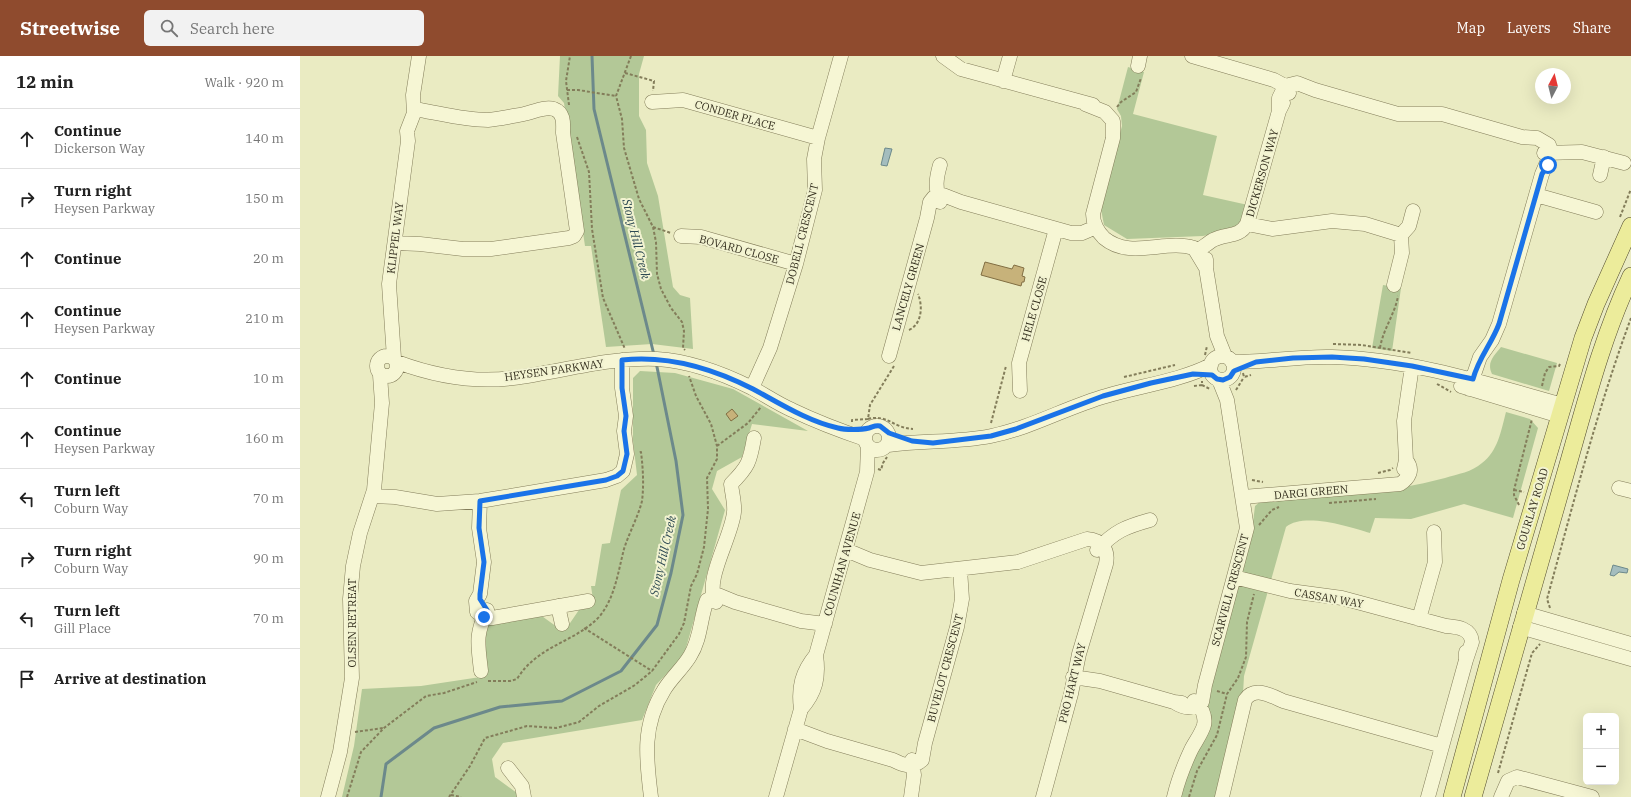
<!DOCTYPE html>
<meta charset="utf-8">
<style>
:root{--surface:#fff;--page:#f2f2f2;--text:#222;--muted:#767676;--line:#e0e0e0;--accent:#8f4b2e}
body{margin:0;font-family:"IBM Plex Serif",serif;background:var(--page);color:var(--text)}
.controls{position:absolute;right:12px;bottom:12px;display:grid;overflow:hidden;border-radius:6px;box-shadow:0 4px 16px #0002}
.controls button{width:36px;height:36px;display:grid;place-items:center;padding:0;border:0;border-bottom:1px solid var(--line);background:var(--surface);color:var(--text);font:20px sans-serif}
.compass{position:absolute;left:1235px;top:12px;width:36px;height:36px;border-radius:50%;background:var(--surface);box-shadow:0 4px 16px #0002;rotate:7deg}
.stop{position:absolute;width:12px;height:12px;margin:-9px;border:3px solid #1a73e8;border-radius:50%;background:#fff}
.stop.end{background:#1a73e8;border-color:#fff;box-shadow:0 1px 4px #0008}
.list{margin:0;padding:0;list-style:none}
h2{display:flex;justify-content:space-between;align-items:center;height:52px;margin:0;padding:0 16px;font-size:17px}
h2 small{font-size:13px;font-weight:400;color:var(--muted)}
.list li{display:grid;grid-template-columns:26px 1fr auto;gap:12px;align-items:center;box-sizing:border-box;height:60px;padding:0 16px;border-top:1px solid var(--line)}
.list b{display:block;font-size:15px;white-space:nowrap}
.list p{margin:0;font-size:13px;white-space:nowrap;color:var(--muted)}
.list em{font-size:13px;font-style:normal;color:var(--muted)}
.icon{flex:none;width:22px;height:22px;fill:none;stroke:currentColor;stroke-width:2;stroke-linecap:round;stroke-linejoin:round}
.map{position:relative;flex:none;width:1331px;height:741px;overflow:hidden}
header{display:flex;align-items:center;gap:24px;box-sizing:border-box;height:56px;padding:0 20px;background:var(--accent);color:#fff}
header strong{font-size:19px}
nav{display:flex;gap:22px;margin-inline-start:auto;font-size:14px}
.search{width:280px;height:36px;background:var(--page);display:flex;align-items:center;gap:10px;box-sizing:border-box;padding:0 14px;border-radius:6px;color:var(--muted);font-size:15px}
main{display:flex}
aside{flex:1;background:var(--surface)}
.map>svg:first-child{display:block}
.green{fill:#b3c897}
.water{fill:#a4bdbe;stroke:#6c898b}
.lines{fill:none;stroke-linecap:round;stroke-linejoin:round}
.stream{stroke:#6c898b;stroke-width:3}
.building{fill:#c7b27a;stroke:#816e42}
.minor-casing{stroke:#837d5a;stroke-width:15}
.major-casing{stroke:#514a2e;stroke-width:18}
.path{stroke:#837d5a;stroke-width:2;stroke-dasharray:3 2;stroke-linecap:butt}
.minor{stroke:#f6f6d4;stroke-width:14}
.major{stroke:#ecec9b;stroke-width:17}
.route{stroke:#1a73e8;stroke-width:5}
.labels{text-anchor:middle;stroke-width:4;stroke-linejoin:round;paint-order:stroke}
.street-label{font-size:11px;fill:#342f1e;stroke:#f2f3d1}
.water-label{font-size:12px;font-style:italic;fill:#2e4a53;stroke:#f2f3d1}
</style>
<header>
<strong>Streetwise</strong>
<div class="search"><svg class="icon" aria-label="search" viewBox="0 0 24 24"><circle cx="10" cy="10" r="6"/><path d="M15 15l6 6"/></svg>Search here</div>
<nav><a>Map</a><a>Layers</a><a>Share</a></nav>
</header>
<main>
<aside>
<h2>12 min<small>Walk · 920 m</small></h2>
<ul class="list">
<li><svg class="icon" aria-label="ahead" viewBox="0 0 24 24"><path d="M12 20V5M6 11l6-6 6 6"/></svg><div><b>Continue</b><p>Dickerson Way</p></div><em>140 m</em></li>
<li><svg class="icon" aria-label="right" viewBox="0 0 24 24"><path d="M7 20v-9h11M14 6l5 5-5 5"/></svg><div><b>Turn right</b><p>Heysen Parkway</p></div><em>150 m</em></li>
<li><svg class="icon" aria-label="ahead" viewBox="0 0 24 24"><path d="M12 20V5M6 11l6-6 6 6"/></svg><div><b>Continue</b></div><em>20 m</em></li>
<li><svg class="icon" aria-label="ahead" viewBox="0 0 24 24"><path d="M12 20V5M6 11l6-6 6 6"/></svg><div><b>Continue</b><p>Heysen Parkway</p></div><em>210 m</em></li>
<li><svg class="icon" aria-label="ahead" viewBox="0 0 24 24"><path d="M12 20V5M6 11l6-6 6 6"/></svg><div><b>Continue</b></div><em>10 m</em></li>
<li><svg class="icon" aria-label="ahead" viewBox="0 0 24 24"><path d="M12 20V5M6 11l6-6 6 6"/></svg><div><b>Continue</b><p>Heysen Parkway</p></div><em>160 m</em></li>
<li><svg class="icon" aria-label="left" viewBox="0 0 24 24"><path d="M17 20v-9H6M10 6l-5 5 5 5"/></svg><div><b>Turn left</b><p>Coburn Way</p></div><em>70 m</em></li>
<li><svg class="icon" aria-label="right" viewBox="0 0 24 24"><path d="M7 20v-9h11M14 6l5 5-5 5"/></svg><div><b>Turn right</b><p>Coburn Way</p></div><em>90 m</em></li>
<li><svg class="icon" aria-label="left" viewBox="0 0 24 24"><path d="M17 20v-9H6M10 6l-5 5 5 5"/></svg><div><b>Turn left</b><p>Gill Place</p></div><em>70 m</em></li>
<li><svg class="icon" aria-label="arrive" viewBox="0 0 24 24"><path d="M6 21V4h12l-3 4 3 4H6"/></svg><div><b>Arrive at destination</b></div></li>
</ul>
</aside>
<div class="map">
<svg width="1331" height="741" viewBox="0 0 1331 741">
<rect width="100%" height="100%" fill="#eaebc2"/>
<path class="green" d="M260,0H344L339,18V60L346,74L347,107L358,140L373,231L380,239L390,242L393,293L352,288L306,291L291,190H285L264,47L258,40Z
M828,11L844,16L833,58L917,80L903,139L948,149L943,171L903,180L827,183L804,169L800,148L822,70L821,60L817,53Z
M1083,229L1101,232L1092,295L1072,292Z
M1201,291L1257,307L1249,335L1192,318C1186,306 1195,299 1201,291Z
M340,315L375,317L433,333L508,375L452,368L442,401L417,415L412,433L425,454L384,599L356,629L342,664L203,687L192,703L195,721L217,737L218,741H42L54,690L62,633L121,630L187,620L183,576L185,569L191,565L239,558L257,571L268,570L281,551L294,550L291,530H295L302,488L310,487L321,434L337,419L333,385V322Z
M1206,356L1230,363L1238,372L1213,462L1164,448L1111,463L1075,462L1070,477C1050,471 1004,456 986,471L944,620L943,638L915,741H880L884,726L902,686L905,651L952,475L955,450L961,445C1023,442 1085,438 1145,422C1158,418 1172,416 1182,407C1198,395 1201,375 1206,356Z"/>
<path class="water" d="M585,92L592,93L587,110L581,109Z
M1313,509L1328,513L1327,517L1319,516L1314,520L1310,519Z"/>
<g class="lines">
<path class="stream" d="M292,0L294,53L354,299
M81,741L86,708L134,672L200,651L262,645L321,615L357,569L371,517L383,459L376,405L356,306"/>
</g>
<path class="building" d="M685,206L712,213L714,209L724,212L722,220L725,221L724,226H722L721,230L681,219Z
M432,353L438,360L431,365L426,358Z"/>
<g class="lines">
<g class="minor-casing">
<path id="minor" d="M643,0L661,13L793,49
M892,0L974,24L985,30L989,37
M838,10L840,0
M703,25L710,0
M352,46L383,44L518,82
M785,48L805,56L813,65V82L793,158C793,168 797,175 804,182C830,204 865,183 894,192L906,212
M979,55V42L985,30L997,27L1015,34L1098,58H1142L1222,81L1237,82L1249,89L1251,97L1242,118L1199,268L1192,284L1180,301L1169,333
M1244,97L1282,96L1324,107
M640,109C636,123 635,131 640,146
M1300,119L1304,101
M1236,139L1296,156
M947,168L972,173L1032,165L1065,168L1101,179
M381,180L401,181L496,208
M95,187L120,188L163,193H191L269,182L274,180L277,175L263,77C263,69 265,57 254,53C245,50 234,56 224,58C213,60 200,63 188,64C164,64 143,58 120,54L114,55
M897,195C902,192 908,187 913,184C926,177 939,182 947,168L979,55L983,47
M906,203V212L917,280L925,300
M1094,229L1102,197L1101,179L1109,170L1113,155
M77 310a10 10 0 1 1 20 0a10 10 0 1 1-20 0Z
M910 312a12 12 0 1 1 24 0a12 12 0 1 1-24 0Z
M589,300L627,162L630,146L634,141L643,139L661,146L771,177H782L796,171
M94,302L89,228L108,85L107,75L114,57L113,39L119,0
M97,306C132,319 174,327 213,322C260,316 308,301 357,303C390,305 422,317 452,332C465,339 478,348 492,354C515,365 541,375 565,383
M932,306C966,306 999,300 1032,301C1111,303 1188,328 1263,349
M1161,330L1260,360
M452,332L470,292L496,208L515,134L514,103L518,82L541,0
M720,335L719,307L756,173
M565 382a12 12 0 1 1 24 0a12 12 0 1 1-24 0Z
M588,389C622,384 656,387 691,380C731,372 767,351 806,340C839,330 880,325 911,309
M1104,413L1106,404L1104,365L1112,310
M1319,432L1331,435
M72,440L95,441L137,448L180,445L306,424L317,420L323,415L327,398L324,375L326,360L322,332V304
M943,441L1100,428C1109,422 1114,414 1106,404
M180,445L179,472L184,506L180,538L176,545L177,556L184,561L192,562L288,545
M546,494L570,504L621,517L718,506L787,483C801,484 809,493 806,508L779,598L771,638L743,741
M797,494C815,475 825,471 850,464
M934,521L990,535L1042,542L1146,570C1157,571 1171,572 1172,586L1166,604
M416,546C403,525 432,481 434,456C435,448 432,437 431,428C448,411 450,406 454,382
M258,550L262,568
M1224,557L1331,588
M1119,563L1135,506L1134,476
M1220,571L1331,603
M181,615C178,587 175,580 187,554
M773,621L800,625L874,646L882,647
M874,646C885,653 891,653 902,646L905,629L947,472L927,344L919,324
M501,653C516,636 519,621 516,599L567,416L568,390
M495,673L527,685L593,704C603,709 612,713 622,704L625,687L657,571L662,543L660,513
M208,712L222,730L224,741
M28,741L40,696L52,622L50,543L53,510L60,477L74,434L82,347L80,319
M351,741C346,702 342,669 364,634C371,622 383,612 390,600C401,583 400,562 407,544L418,539L435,546L501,565L525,568
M476,741L501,653C498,631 502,616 516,599
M611,741L614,719L612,704
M874,741C878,724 884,709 891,694C895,686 902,677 904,669C906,660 901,649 894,645
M922,741L945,644C954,630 970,639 983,645L1142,690
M1128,741L1166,604V596
M1201,741L1208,725L1217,721L1292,741"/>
</g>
<g class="major-casing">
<path id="major" d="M1152,741L1211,524L1283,282L1296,248L1331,170
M1173,741C1204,631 1235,521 1267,412C1286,346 1302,282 1331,220"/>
</g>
<path class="path" d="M331,0L316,40L322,63L324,92L339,143L353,171L356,186L357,218L361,233L371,252L382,266L384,275L383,292L385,294
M325,17L354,25L353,35
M267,34H278L316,40
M269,49L266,25L270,0
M817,51L821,46L836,36L841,22
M277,81L289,116L292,173L303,242L325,293
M1320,161L1331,133
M353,171L371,177
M609,274C622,268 623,250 618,238
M1033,288L1062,289L1112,297
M1080,292C1083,273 1095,258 1098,240
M905,299L907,290
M943,317L944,321L951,319
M824,321L875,309
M1137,328L1151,336
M902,329L910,333
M894,330L902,329V325
M1242,330L1245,317L1249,311L1259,310L1260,308
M936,334L944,321
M568,363C588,358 593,372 613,373
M552,366V364L568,363L570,349L594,310
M691,367L706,310
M417,390L448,367L461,351
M578,413L581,414L583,407L587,401
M1078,417L1090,414L1093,412
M952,424L963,426
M1214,434L1224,436
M1029,447L1076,443
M1219,449L1214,439V434L1232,363
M959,469L972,454L979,451
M1250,552L1247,543C1273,449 1297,354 1331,262
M284,572L352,615
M188,625H210L217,623C238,589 274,587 299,561C315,542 318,516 324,493C329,477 338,461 342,445C344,429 343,412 341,396L338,397
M917,635L927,638
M55,676L83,672
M1198,717L1232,597L1240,588
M151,739L161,741
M47,741L61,696L84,672L126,640L144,637L177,626
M149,741L170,710L185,682L227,670L256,672L279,666L299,650L335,629L352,615L379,578L384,567L391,530L397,518L404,491L408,453L407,422L417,403V390L411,368L396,340L389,320
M889,741L897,715L917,679L927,638L938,622L946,601L947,566L954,538"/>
<use href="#minor" class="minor"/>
<use href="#major" class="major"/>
</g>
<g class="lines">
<path class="route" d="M184,561L187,554L180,543V538L184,506L179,472L180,445L306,424L317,420L323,415L327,398L324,375L326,360L322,332V304C368,299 412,312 453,333C479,347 509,366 538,372C545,374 561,374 569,372C573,371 575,369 580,370L589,377L612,385L633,387L691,380L716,373L803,340L851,327L893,318L912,319L917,323L923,324L930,321L934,315L956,306L993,302L1032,301L1064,303L1112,310L1173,323C1179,301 1191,289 1199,268L1242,118L1248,109"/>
</g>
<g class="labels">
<g class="street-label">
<text transform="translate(435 59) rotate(16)" y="4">CONDER PLACE</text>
<text transform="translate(962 117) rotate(-74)" y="4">DICKERSON WAY</text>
<text transform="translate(502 178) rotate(-76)" y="4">DOBELL CRESCENT</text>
<text transform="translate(95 182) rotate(-83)" y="4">KLIPPEL WAY</text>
<text transform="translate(439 193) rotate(15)" y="4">BOVARD CLOSE</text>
<text transform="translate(608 231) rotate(-74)" y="4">LANCELY GREEN</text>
<text transform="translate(734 253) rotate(-74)" y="4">HELE CLOSE</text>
<text transform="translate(254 314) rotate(-8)" y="4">HEYSEN PARKWAY</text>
<text transform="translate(1011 436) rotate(-5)" y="4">DARGI GREEN</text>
<text transform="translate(1232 453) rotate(-73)" y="4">GOURLAY ROAD</text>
<text transform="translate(542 508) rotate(-74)" y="4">COUNIHAN AVENUE</text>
<text transform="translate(930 534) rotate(-75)" y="4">SCARVELL CRESCENT</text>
<text transform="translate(1029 542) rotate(10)" y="4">CASSAN WAY</text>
<text transform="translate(52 567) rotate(-90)" y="4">OLSEN RETREAT</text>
<text transform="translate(645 612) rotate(-75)" y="4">BUVELOT CRESCENT</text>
<text transform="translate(772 627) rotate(-76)" y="4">PRO HART WAY</text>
</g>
<g class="water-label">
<text transform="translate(336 183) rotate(76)" y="4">Stony Hill Creek</text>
<text transform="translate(363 500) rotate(-77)" y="4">Stony Hill Creek</text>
</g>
</g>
</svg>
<div class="controls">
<button>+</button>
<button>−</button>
</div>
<svg class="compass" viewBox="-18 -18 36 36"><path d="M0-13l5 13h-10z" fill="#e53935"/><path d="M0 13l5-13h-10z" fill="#767676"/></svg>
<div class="stop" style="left:1248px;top:109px"></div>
<div class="stop end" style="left:184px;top:561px"></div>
</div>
</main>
